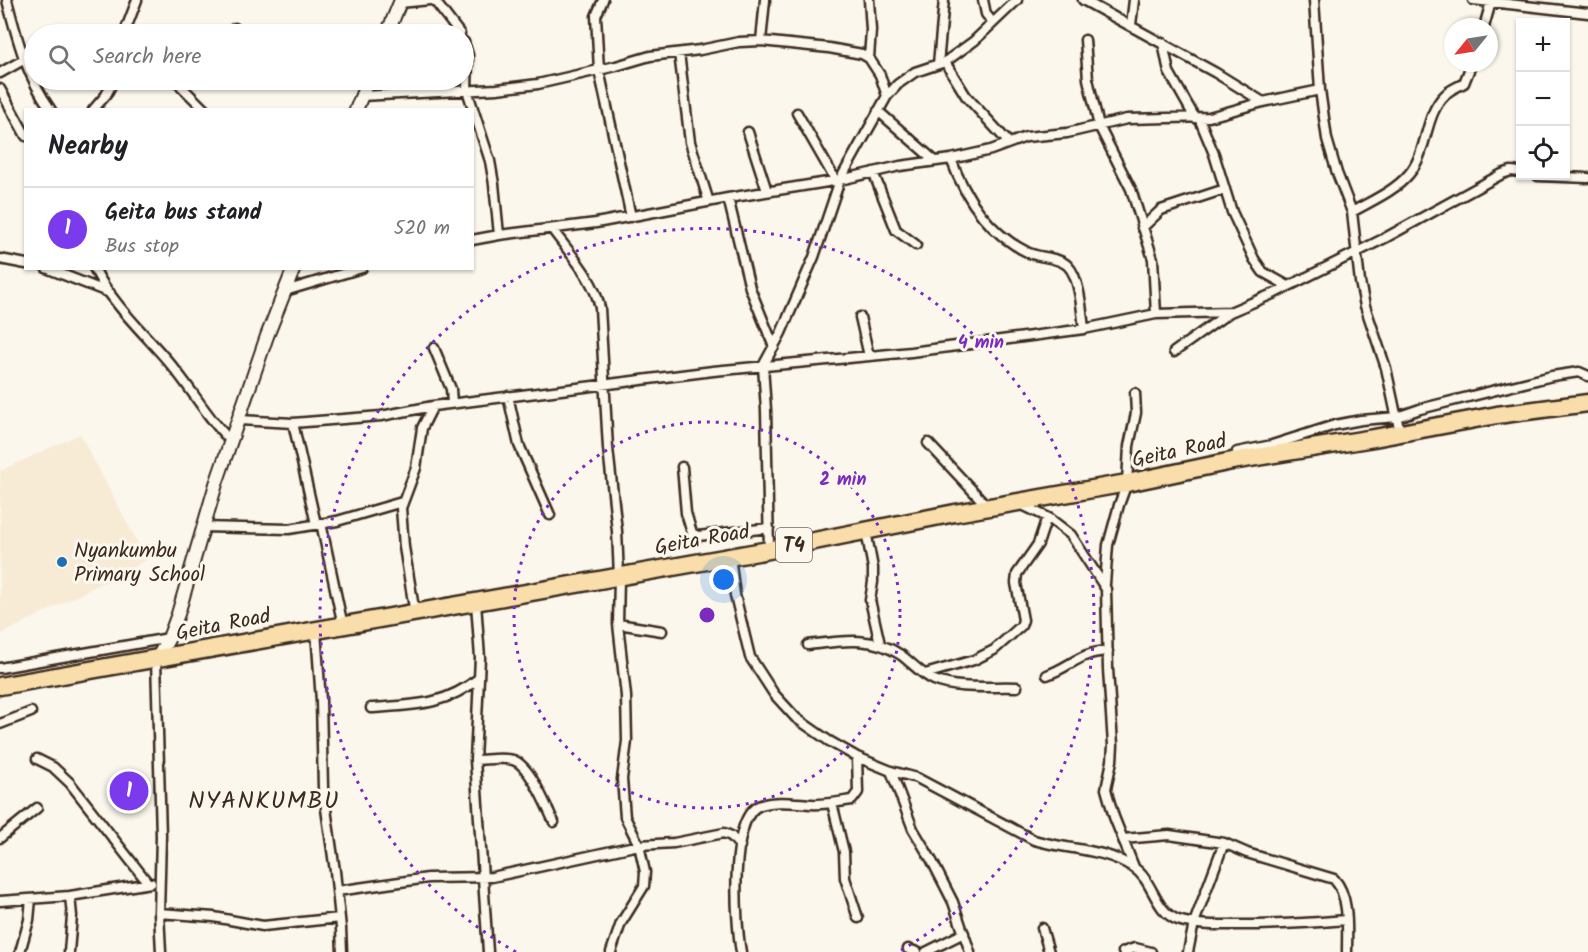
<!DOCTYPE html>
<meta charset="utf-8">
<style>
:root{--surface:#fff;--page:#f6f6f6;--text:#202124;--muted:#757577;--line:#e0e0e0;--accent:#7c3aed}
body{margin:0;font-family:Kalam,sans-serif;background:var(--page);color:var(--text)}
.controls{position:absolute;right:18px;top:18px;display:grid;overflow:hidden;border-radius:0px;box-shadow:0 2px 4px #0004}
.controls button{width:54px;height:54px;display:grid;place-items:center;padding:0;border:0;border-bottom:2px solid var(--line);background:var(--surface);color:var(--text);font:30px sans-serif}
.compass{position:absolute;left:1444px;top:18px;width:54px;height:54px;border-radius:50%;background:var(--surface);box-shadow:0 2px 4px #0004;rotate:240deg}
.you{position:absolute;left:724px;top:580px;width:21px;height:21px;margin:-15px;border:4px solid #fff;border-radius:50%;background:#1a73e8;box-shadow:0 0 0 9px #1a73e833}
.badge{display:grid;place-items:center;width:39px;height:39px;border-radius:50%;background:var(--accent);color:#fff;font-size:20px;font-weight:700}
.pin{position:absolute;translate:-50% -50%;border:3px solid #fff;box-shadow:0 2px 6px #0006}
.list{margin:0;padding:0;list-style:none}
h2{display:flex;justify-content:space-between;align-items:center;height:78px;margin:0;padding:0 24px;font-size:26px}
h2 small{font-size:20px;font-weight:400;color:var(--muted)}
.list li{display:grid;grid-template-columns:39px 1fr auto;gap:18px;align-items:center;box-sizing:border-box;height:84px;padding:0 24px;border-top:2px solid var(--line)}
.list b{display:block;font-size:22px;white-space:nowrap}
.list p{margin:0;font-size:20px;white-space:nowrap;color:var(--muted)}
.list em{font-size:20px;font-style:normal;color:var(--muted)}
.icon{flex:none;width:33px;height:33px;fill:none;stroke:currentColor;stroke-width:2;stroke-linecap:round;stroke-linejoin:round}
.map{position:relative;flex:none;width:1588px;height:952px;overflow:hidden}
.search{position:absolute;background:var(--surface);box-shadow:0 2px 4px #0004;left:24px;top:24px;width:450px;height:66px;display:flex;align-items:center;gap:15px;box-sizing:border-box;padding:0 21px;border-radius:33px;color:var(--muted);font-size:22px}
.panel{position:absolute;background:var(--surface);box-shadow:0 2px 4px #0004;left:24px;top:108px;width:450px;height:162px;border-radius:0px}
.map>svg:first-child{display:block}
.built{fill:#f7ebd6}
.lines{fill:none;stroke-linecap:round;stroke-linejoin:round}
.street-casing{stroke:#3b2a1e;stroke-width:13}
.secondary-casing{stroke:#3b2a1e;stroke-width:16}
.highway-casing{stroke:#3b2a1e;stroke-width:21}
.street{stroke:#fbf7ec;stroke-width:8}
.secondary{stroke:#fbf7ec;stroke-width:12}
.highway{stroke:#f9deab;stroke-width:16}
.ring{fill:none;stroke:#7b2cbf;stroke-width:3;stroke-dasharray:3 6}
.poi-dot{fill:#1f6fb2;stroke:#fbf7ec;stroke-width:2}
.labels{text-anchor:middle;stroke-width:6;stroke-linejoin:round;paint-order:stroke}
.shield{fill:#fbf7ec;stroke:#75685c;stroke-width:1.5}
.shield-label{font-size:20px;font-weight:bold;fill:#3b2a1e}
.street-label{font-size:21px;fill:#3b2a1e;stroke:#fbf7ec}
.poi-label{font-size:21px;fill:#3b2a1e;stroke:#fbf7ec;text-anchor:start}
.quarter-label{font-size:24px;letter-spacing:1.5px;fill:#3b2a1e;stroke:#fbf7ec}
.centre{fill:#7b2cbf;stroke:#fbf7ec;stroke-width:3}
.ring-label{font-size:18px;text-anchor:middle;font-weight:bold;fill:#7b2cbf;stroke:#fbf7ec;stroke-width:6;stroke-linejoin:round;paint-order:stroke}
</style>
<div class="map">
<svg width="1588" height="952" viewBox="0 0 1588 952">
<rect width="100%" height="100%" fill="#fbf7ec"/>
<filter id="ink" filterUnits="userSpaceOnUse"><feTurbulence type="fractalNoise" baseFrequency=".0167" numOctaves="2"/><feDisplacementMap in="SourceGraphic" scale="12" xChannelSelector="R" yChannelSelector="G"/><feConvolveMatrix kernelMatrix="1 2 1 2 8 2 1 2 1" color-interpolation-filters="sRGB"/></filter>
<g filter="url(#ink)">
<path class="built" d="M80,434L147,560L0,635V471Z"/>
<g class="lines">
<g class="street-casing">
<path id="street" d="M7,0C17,39 27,77 51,110
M434,0L460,34
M603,0L596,16L599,70L631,217
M983,0L986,14L993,23
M1083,0L1216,73L1263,102
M1314,0L1320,90L1327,139L1337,173L1352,212L1360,282L1365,306L1386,368L1400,433
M1473,0L1588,13
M400,3L430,0
M1131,25L1134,0
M1484,27L1491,2
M124,34L137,0
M228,34L235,28
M1085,40L1088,79L1099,126L1131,189L1153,259L1156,314
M761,41L765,0
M464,42L468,55L467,90L490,161L494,184L499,235
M1163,43L1169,72L1195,118
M679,53L690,142L709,202
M869,58L871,30L869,0
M945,62L966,96L1009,143
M938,64L944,0
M0,73L34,54
M175,80L205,110
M0,89L26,136
M361,96L497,89L538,84L616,66L650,56L700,50L739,42L761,41L829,48L862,54L869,58L880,75L887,96
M93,110L106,95L114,80
M878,111L935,161
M797,113L836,181
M1199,118L1214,154L1232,212L1254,259L1263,272L1288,286
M748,132L767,191
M951,159C966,200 989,234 1029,253C1041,258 1059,257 1068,266C1080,278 1082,313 1084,329
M873,172L896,230L916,245
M1538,176L1588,178
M728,198L750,288L774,347
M1352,212C1371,201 1395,191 1409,174C1428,152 1424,115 1445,95C1450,89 1458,87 1464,83L1472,63
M1142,228L1161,210L1225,189
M552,229C570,254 594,278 600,308L608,448L617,531L619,577L618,624L626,696L627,741L622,779L625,817L639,845L645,872L644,886L621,923L611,952
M472,240L499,235L596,223L728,198L840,180L900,166L951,159L991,150L1026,137L1067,133L1127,119L1209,117L1263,102L1320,90
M0,259L26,264
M46,268L110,293
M94,268C114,308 150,338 177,372C196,396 210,421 231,441
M285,291L362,268
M860,317L869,356
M434,348L451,389L452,403
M1174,352L1230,312L1275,293L1385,238L1502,174L1511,171L1520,172
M508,396L519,445L550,515
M239,420L293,423L381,416L433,406L713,371L911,352L1084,329L1156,314L1230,312
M293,423L316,524
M928,443L988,507
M1237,452L1272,445L1335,425L1361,420L1397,417L1420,409L1552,376L1579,372L1588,376
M682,467L686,513L692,533L698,536L769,528
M1020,504L1049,518L1071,535L1106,589L1108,669L1113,745L1112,761L1106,789L1114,817L1134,867
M321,523L343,626
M203,527L289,529L337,521L402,502
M866,531L873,568V582L870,600L880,644
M769,550L766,410L763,366L781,333L814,257L840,180L887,96L898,84L915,72L945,62L956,54L974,41L1017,0
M730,556L735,595L750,657L774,694L796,718L829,741L857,757L891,771L917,778L1034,840C1067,850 1105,848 1134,868C1153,880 1155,912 1178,920C1196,926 1218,925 1237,925C1274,925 1310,923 1346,920
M1105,584L1108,545L1119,505L1127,483L1129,446L1136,413L1135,393
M476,603L480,658L475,760L488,952
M415,614L404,547L401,508L416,468L422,428L433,406
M618,624L662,631
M316,631L321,701L323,788L335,871L341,928L342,952
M808,645C841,641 872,635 901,655C912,663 922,675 934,680C958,690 991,686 1017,687
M156,660L161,836L159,913L161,952
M0,668L169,638
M925,674L974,660L994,650L1021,626L1023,620L1016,583L1017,574L1038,544L1047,517
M1047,675C1072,666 1080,652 1108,651
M371,708C413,705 445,706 479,678
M0,724L31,712
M37,759L53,767L70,783L148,883
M475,760C486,760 501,757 513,760C530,765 546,806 554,822
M891,771L913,829L932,861L953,902L970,952
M832,803L844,852L845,878L858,918
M0,838L37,808
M1123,839L1169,835L1224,843L1247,853L1334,879C1350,896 1347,929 1347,952
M337,891L428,878L492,877L639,845L674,843L724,833L731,836L740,846
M0,901L70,896L151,883
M159,913L214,917L263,926L340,918
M1042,928L1049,952
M908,949L917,952
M20,952L29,920L31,899
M69,952L72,916L70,896
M741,952C736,925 728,814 761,805C776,800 795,803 811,804C824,805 838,802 852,800L858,792L857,757
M926,952L964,933
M1123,952L1135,948L1151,952
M1188,952L1194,923L1224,843"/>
</g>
<g class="secondary-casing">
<path id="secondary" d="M387,34L401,0
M356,110L368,80
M156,660L169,638L178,614L216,484L267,336L294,268"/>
</g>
<g class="highway-casing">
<path id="highway" d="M0,686L769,550L955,513L1127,483L1232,461L1374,438L1497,415L1588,403"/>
</g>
<use href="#street" class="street"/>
<use href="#secondary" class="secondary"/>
<use href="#highway" class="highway"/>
</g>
</g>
<g class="ring">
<circle cx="707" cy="615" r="193"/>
<path d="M516 952A387 387 0 1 1 898 952"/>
</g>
<circle class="poi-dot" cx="62" cy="562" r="6"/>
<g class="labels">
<rect class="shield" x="776" y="528" width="36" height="34" rx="4.5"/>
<g class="shield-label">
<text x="794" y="552">T4</text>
</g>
<g class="street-label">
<text transform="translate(1179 450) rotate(-12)" y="7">Geita Road</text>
<text transform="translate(702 539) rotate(-10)" y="7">Geita Road</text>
<text transform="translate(223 624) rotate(-11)" y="7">Geita Road</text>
</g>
<g class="poi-label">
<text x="74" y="557">Nyankumbu<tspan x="74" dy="24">Primary School</tspan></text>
</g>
<g class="quarter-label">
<text x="264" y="808">NYANKUMBU</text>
</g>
</g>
<circle cx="707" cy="615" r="9" class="centre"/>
<g class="ring-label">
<text x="981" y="348">4 min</text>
<text x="843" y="485">2 min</text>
</g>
</svg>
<div class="controls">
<button>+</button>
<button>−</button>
<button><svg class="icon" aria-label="locate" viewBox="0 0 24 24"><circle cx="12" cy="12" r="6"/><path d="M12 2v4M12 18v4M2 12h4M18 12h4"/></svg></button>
</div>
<svg class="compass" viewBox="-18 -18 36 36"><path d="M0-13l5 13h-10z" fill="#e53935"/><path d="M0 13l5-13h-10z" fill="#757577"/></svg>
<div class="you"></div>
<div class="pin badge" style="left:129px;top:791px">1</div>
<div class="search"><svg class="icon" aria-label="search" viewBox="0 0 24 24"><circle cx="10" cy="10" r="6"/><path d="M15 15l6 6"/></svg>Search here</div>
<section class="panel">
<h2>Nearby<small></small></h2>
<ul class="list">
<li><span class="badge">1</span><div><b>Geita bus stand</b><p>Bus stop</p></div><em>520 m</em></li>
</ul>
</section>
</div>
